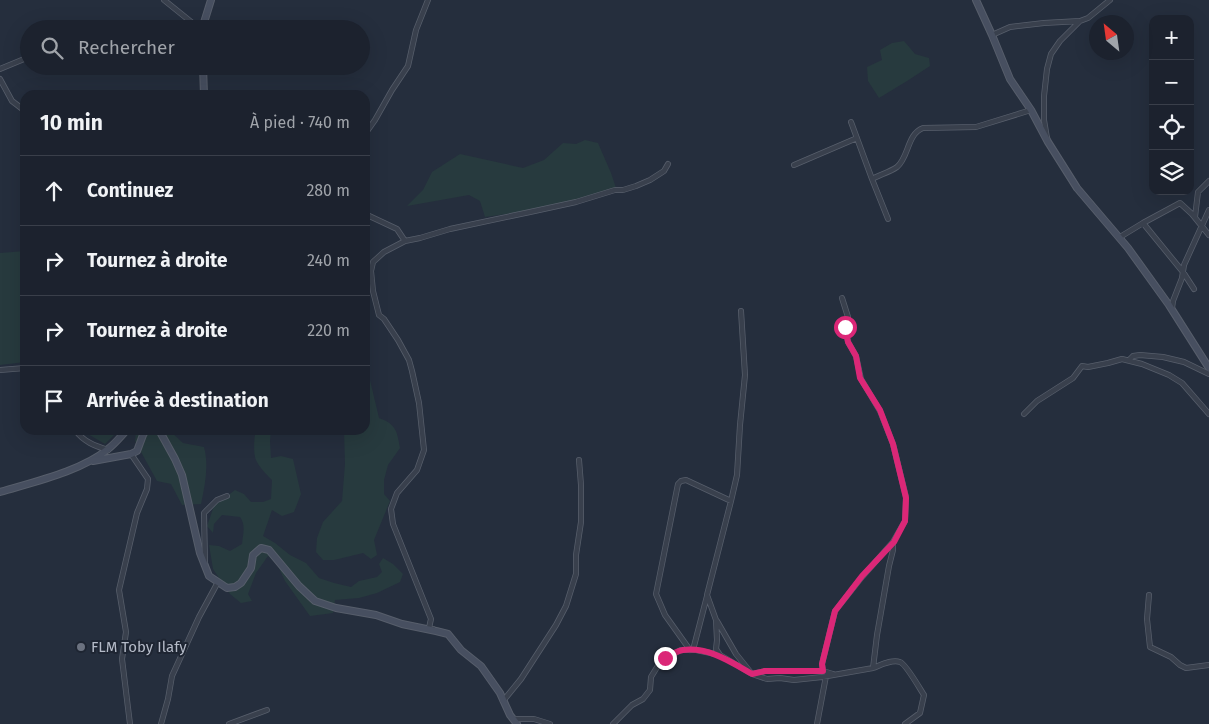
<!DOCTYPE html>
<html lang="fr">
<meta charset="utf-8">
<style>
:root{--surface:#1c222e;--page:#292f3a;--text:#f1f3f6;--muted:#a0a4aa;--line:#3a3f4a}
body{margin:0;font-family:"Fira Sans",sans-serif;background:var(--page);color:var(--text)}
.controls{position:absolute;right:15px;top:15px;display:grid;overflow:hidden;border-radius:10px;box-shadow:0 5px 20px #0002}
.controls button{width:45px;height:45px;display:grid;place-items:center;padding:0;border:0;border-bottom:1px solid var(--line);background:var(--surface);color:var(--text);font:25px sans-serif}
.compass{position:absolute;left:1089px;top:15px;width:45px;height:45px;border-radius:50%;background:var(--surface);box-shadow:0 5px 20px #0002;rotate:331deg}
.stop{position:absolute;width:15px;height:15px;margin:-11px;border:4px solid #db2777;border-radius:50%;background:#fff}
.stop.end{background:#db2777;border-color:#fff;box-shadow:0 1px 5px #0008}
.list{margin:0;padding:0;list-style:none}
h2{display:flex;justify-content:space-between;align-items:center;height:65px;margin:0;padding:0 20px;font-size:21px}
h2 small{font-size:16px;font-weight:400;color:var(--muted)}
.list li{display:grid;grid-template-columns:32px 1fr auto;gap:15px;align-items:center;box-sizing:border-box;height:70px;padding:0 20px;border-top:1px solid var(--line)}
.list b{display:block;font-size:19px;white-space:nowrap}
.list em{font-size:16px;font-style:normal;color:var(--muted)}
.icon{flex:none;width:28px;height:28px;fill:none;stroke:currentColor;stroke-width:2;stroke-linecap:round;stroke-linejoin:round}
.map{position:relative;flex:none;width:1209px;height:724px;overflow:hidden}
.search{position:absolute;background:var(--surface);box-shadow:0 5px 20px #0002;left:20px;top:20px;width:350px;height:55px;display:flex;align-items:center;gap:12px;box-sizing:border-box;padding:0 18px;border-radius:28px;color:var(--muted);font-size:19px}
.panel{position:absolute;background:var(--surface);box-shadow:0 5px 20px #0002;left:20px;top:90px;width:350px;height:345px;border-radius:15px}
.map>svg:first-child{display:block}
.green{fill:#273a3e}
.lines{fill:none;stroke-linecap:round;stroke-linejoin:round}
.street-casing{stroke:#575e6b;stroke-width:6}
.secondary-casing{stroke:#575e6b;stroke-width:8}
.street{stroke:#39404d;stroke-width:4.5}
.secondary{stroke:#474f60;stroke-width:6}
.route{stroke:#db2777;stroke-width:6}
.worship-dot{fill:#6b7280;stroke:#1e2532;stroke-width:2}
.labels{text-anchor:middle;stroke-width:4;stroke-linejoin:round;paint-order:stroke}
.poi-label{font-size:15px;fill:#b5bbc8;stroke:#1e2532;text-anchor:start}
</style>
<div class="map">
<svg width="1209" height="724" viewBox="0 0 1209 724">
<rect width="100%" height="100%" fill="#252e3d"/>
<path class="green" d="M904,41L915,54L929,58L930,66L907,81L879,98L868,81L867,67L882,60L880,50L892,43Z
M585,140L598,143L611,173L616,188L605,193L527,211L485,217L480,201L469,195L407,206L423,190L432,172L460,154L523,168L544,160L563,143L576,144Z
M25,251V362L0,365V253Z
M365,359L379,418C396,424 397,431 400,448L388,465L384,480V494L390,501L374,540L377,555L371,559L363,553L334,560H323L316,552L317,538L323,522L342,501L345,464L344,430H365Z
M81,430H119L105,444Z
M136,430H169L183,443L204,447C209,466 205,485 201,504L182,505L171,484L157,481L135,441Z
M256,430H271L270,441L271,458L281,456L293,459L301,494L294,512L282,516L272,510L263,536L275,543L290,555L306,563L319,578L334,583L351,587L359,581L377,577L382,572L379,564L383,558L393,564L403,574L400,582L377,593L359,598L335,600L333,613L310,616L285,581L277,564L268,556L256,573L248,594L252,601L241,603L230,594L213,569L209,545L219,546L230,551L242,544C243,534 246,525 240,517L222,515L214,524L213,533L207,526L214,506L235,490L244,494L251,502H263L271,499L272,480C266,474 259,467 256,460C253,453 254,437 256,430Z"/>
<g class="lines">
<g class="street-casing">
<path id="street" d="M164,0L200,29
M992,35L1010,27L1044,23L1080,21
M0,69L29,57
M0,79L12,101L25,111
M851,122L872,179
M365,134L375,120L392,90L408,66L416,30L428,0
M1047,138L1044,120V96L1047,69L1051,54L1060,41L1080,21L1088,18L1110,0
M794,165L857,138
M365,214L397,229L405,241
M1195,217L1198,192L1209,181
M888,219L872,179C879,175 890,172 897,167C909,157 907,134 923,128L976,127L1031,110
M1143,223L1183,272L1194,289
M1120,237L1143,223L1180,203L1192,214L1209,235
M1172,308L1173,301L1182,278L1184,265L1209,210
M1129,360L1133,356L1140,355L1163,357L1184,362L1209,374
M0,370L25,368
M1024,414L1037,401L1073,378L1082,366L1088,367L1108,363L1122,359L1142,364L1169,375L1182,383L1209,414
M75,430C84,442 95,446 108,450
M205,563L204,513L217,500L227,496
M1149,595L1147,619L1150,647L1171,657L1180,665L1186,668L1209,665
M717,621L736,654L752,674L765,671H823L833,674
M433,629L429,628L431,619L393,524L391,509L397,493L417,470L424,450L419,403L412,371L409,360L398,340L384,319L379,315L373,291L371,271L373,262L384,252L405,241L420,238L450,229L530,212L576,202L615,190H623L636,186L650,180L664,171L668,164
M690,650L665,615L656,594L678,484L681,481L686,480L731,501
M693,650L707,596
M720,655L716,649L717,640L716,620L707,595L731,501L737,475L740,425L745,375L741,311
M873,668C881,665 892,659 900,662C906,664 920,689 924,695L920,713L905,724
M823,671L822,664L835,611L862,577L893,542
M503,701L521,679L556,625L566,606L576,574V555L581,522V485L579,460
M514,719H534L550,724
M130,724L122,659L126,632L119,590L137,513L147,489L148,479L131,454
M161,724L168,699L172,676L199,617L218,582
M229,724L267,710
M613,724L632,705L643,699L650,690L651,677L659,664L665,658L681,650H696L720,655L752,674L767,679L780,678L794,680L822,677L873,668L877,635L889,566L893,550V542L905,521L906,497L893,444L880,411L861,379L856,356L848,342L845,327L848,317L842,298
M817,724L826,676"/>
</g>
<g class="secondary-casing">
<path id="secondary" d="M976,0L992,35L1010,79L1031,110L1048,142L1077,188L1128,248L1169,305L1209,368
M202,29L211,0
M203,66L204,95
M159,430L175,459L182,475L200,553L209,576L227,588L235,587L241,583L251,568L253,555L261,548L269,550L299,586L315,601L336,608L376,615L402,624L436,631L448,634L461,650L481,666L500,693L510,715L517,724
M93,461L131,454L137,451L143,435L146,430
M0,492C33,482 82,471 108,449C115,444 121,436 127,430"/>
</g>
<use href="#street" class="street"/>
<use href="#secondary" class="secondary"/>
</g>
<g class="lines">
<path class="route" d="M665,658C670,655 677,651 683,650C709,647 731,662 752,674L765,671H823L822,664L835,611L862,576L894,542L905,521L906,498L893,444L880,410L860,378L856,356L848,342L845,327"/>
</g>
<circle class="worship-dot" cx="81" cy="647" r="5"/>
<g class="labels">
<g class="poi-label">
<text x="91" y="652">FLM Toby Ilafy</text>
</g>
</g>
</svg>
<div class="controls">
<button>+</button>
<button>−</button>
<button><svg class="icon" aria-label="locate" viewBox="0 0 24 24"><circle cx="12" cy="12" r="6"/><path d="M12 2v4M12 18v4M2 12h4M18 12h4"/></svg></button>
<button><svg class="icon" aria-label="layers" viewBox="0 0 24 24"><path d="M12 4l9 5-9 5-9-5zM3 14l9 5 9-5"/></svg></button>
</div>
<svg class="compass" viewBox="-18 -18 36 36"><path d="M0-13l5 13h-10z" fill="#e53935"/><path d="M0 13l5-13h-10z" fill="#a0a4aa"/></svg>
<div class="stop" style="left:845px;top:327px"></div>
<div class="stop end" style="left:665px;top:658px"></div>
<div class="search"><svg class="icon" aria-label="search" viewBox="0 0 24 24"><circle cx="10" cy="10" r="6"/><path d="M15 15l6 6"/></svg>Rechercher</div>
<section class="panel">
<h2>10 min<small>À pied · 740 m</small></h2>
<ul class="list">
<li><svg class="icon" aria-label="ahead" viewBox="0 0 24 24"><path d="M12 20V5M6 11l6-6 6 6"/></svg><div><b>Continuez</b></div><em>280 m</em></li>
<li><svg class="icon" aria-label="right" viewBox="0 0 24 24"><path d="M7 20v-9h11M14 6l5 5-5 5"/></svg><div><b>Tournez à droite</b></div><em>240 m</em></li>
<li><svg class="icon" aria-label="right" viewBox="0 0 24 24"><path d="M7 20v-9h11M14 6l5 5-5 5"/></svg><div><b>Tournez à droite</b></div><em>220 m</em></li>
<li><svg class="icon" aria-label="arrive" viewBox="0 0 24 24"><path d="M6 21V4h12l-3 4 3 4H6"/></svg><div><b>Arrivée à destination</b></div></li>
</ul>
</section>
</div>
